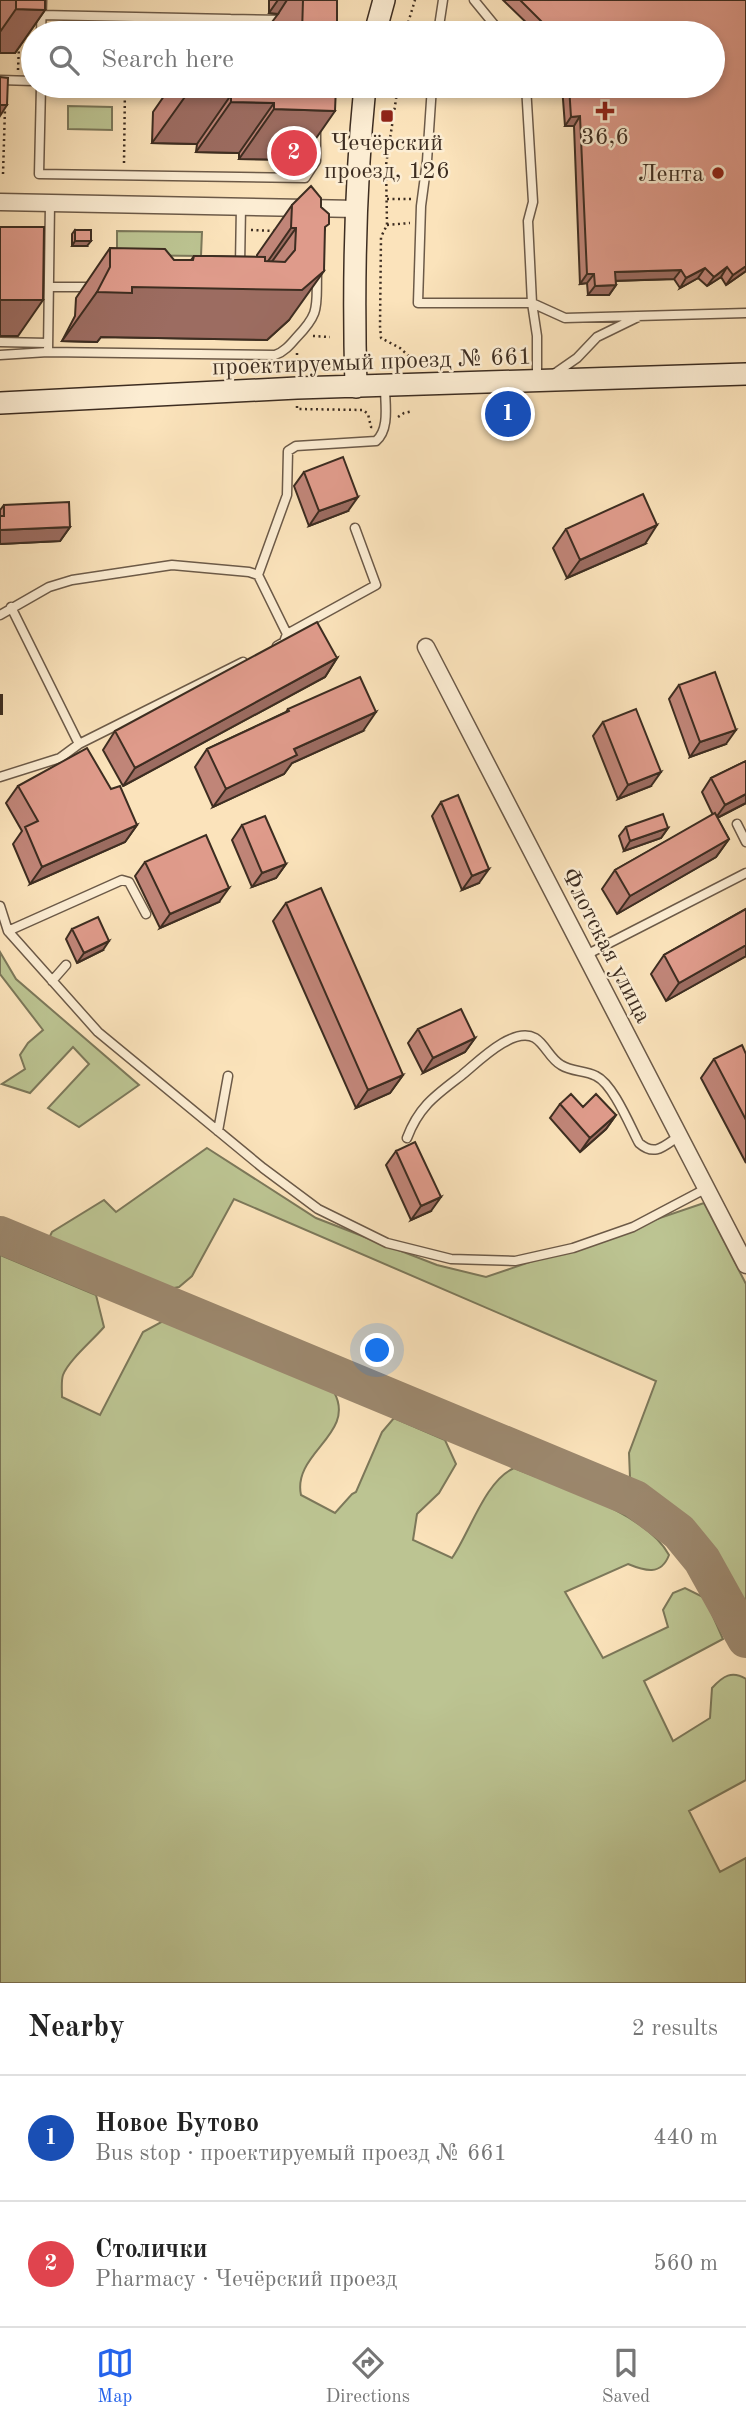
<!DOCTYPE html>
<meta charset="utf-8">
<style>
:root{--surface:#fff;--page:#f2f2f2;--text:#222;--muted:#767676;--line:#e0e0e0;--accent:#2563eb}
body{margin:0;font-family:"Old Standard TT",serif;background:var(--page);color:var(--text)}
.you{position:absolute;left:378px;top:1351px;width:24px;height:24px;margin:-18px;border:5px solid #fff;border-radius:50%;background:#1a73e8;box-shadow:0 0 0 10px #1a73e833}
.badge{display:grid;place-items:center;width:46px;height:46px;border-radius:50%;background:var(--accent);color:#fff;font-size:23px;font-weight:700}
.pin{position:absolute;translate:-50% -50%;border:4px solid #fff;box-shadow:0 2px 7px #0006}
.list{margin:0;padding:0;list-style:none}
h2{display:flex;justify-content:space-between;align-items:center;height:91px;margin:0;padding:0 28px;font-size:30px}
h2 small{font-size:23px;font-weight:400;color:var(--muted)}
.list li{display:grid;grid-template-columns:46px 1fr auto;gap:21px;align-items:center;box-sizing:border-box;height:126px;padding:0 28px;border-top:2px solid var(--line)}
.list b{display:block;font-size:26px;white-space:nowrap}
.list p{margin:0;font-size:23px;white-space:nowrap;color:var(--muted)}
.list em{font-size:23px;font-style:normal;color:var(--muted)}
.icon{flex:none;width:38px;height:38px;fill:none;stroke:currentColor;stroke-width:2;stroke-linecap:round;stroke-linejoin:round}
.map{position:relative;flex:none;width:746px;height:1983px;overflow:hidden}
.search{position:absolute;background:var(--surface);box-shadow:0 4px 10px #0003;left:21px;right:21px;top:21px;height:77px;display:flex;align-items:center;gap:18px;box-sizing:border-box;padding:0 24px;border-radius:38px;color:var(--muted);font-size:26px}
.sheet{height:343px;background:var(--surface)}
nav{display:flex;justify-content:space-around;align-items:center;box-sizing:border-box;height:98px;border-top:2px solid var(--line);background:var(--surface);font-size:19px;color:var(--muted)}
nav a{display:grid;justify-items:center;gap:4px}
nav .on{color:var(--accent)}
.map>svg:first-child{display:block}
.green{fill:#bcc492;stroke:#7c785a;stroke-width:2}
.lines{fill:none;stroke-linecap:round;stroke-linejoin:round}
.taxiway{stroke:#9c886e;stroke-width:38}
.lane-casing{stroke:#6c5a48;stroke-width:11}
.street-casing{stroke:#6c5a48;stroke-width:19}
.secondary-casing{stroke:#3d2d21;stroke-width:24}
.path{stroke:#3d2d21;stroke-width:2.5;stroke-dasharray:2 3.5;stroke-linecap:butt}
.lane{stroke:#fcedd3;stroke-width:8}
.street{stroke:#fcedd3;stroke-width:16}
.secondary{stroke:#fcedd3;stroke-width:21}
.wall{fill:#c08578;stroke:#3d2d21;stroke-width:2}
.shaded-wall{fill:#9c6c61;stroke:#3d2d21;stroke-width:2}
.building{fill:#df9b8b;stroke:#3d2d21;stroke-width:2}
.poi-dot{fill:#8f2418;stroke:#fcedd3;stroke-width:2.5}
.labels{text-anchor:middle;stroke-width:5;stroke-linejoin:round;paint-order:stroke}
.poi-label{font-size:24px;fill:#3d2d21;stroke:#fcedd3}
.street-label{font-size:24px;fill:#3d2d21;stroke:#fcedd3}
</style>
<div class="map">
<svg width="746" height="1983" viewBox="0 0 746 1983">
<rect width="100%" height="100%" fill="#fbe3bb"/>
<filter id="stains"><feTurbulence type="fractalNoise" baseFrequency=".00286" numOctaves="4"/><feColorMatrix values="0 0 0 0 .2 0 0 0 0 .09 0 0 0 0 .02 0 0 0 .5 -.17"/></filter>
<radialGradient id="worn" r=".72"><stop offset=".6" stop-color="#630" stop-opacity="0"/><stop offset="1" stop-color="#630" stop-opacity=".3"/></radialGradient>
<path class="green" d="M68,106L112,107V130L68,129Z
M117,231L202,232L201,256L117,255Z
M0,952L16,979L139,1085L79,1127L48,1108L89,1064L73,1047L30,1093L2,1084L25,1069L20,1055L28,1043L43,1030L0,974Z
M207,1148L316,1218L437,1265L486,1277L704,1203L746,1284V1617C729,1581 707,1538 675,1513C664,1504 651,1496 638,1488V1482L630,1478L629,1453L656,1381L234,1199L192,1276L179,1287L164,1290L52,1244L49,1238L52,1232L104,1200L116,1212Z
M0,1255L96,1295L104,1327C93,1340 68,1361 63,1375C61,1381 62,1390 62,1397L100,1415L143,1332L163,1321L334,1392C357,1434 292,1453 301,1495L335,1513L352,1494L356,1492L382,1432L394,1418L445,1440L456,1464L439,1493L417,1514L413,1540L452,1558C470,1532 485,1481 514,1468C558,1486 646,1512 669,1555C661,1576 645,1571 628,1564L565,1592L603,1658L668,1627L663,1610L673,1593L685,1588L705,1598L723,1639L644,1681L673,1741L710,1718L712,1688C723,1676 732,1670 746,1679V1780L689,1811L720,1872L746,1858V1983H0Z"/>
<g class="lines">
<path class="taxiway" d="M0,1235L635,1499L679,1532L702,1560L746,1639"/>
<g class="lane-casing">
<path id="lane" d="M474,0L501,33
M41,15L230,19V33
M230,19L283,20
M41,33L42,0
M438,33L443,0
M0,80L33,81
M41,86L39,174L305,178L316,161V129
M432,86L427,161L421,206L418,303H532L528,221L533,202L526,86
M50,203L48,352L275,355C284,352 290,345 296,338C321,312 316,307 317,273
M240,266L241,206
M49,287H91
M0,342L48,343
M0,355L48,352
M554,374L577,358L597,337L638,317
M537,378V336L532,303L565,318L746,313
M258,575L287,495L288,451L296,446L376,441C390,429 385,404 385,388
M11,607L79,744
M0,615L49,587L72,580L172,565L249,572L258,575L287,634L284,642L277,646
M287,634L376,585L355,528
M0,777L60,758L79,744L243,662
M737,824L746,842
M0,906L8,931L98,1032L263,1168L318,1209L387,1243L451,1259L515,1261L573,1248L633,1227L707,1188
M8,931L122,880L129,882L146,914
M586,955L746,873
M52,981L66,965
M218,1131L228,1076
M407,1138C419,1106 436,1095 462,1075C478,1062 513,1026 535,1038C545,1044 550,1059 561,1065C572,1072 585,1070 596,1076C613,1084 630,1126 639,1143C655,1157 664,1146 679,1136"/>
</g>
<g class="street-casing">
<path id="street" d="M0,202L357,209
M426,647L746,1265"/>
</g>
<g class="secondary-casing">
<path id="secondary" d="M375,33L384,0
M356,387C353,286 355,186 365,86
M0,403L297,388L746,374"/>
</g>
<path class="path" d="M405,33L415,0
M18,70L19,46
M398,86L386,165L387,225L381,237L380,326L381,338L400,348L411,358
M124,163L125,86
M3,174L5,108
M387,199H412
M387,225L410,223
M251,230L276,231
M313,336L330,337
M297,353V371
M297,406V409L363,410L368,414L371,427H374
M398,417L404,413L413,411"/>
<use href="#lane" class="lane"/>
<use href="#street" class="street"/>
<use href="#secondary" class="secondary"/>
</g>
<path class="wall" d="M0,0H45V10L15,53H0Z
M269,0H337V33H269V26L278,14L269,13Z
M503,0H746V271L726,285L721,277L707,286L698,278L680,288L674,279L615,281L616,285L609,295H588L587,283L580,284L574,126H565L562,86H713V33H537Z
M171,86H336L301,160L239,159V153L196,152L197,144L152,143L153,112Z
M292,205L321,207L325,229L289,320L267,340L101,337L97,342L62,341L75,316L76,298L110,248L174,260H191L194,256L257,257V255Z
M75,230L87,246H72V234Z
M304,472L348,511L309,526L294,486Z
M4,505L70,527L60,541L0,544V510Z
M566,529L645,544L567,578L553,548Z
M337,658L325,677L123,786L103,750L115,731Z
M679,685L726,744L690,757L669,699Z
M288,709L363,731L292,763L284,774L213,807L195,767L207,749L286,712Z
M603,722L651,786L618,799L593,736Z
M746,761V803L717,818L729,839L716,857L617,914L602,889L615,870L713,815L702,792L711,778Z
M18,786L111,789L137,825L125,842L30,884L13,844L22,831L6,803Z
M441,802L479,883L462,890L432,816Z
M242,825L286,864L276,878L252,887L232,840Z
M626,827L668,828L661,838L624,851L619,836Z
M145,862L219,902L160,928L135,876Z
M286,903L403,1075L390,1093L356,1108L273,921Z
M746,909V956L666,1001L651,974L664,955Z
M72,929L103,950L77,963L66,939Z
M418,1029L475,1038L465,1052L423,1073L408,1043Z
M746,1054V1163L701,1078L714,1059Z
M560,1104L583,1107L616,1115L606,1129L580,1152L550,1118Z
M396,1151L431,1211L411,1220L386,1165Z"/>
<path class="shaded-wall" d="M278,0H287L278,14L269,13Z
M16,9L45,10L15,53H0V32Z
M187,94L231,95L197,144L152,143Z
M231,102L274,103L239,153L196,152Z
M0,105H7L0,116Z
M274,109L335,111L301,160L239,159Z
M580,116L574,126H565L571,117Z
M291,228H296L261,277H257Z
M75,241H91L87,246H72Z
M746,266V271L726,285L733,275Z
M727,267L721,277L707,286L714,277Z
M705,268L698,278L680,288L686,278Z
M681,270L674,279L609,281L615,272Z
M324,271L289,320L267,340L101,337L97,342L62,341L97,292L132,287Z
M587,274H594L587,283L580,284Z
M616,285L609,295H588L595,286Z
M0,300H43L18,336H0Z
M358,497L348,511L309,526L319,511Z
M657,525L645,544L567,578L580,560Z
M70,527L60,541L0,544V530Z
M337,658L325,677L123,786L135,768Z
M376,712L363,731L292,763L284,774L213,807L226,789L294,749Z
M736,730L726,744L690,757L700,742Z
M661,772L651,786L618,799L628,785Z
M746,794V803L715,819L725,805Z
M137,825L125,842L30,884L42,867Z
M668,828L661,838L624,851L630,841Z
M729,839L716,857L617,914L630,896Z
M286,864L276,878L252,887L262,873Z
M489,869L479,883L462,890L472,876Z
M229,888L219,902L160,928L170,914Z
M109,941L103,950L77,963L84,953Z
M746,945V956L666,1001L679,983Z
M475,1038L465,1052L423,1073L433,1058Z
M403,1075L390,1093L356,1108L368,1090Z
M616,1115L606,1129L580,1152L590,1138Z
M441,1197L431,1211L411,1220L421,1206Z"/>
<path class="building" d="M16,0H45V10L16,9Z
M303,0H337V33H302Z
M520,0H746V266L733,275L727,267L714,277L705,268L686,278L681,270L615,272L616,285L595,286L594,274H587L580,116L571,117L569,86H713V33H553Z
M0,77L8,78L7,105H0Z
M187,86H336L335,111L274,109V103L231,102V95L187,94Z
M311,186L321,198V207L329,214V224L325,227L324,271L302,290L132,287V293L97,292L110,267V248L165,249L174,260H193L194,256H211L265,257V261L285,262L295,250L296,228H291L292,205Z
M0,227H44L43,300H0Z
M75,230H91V241H75Z
M343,457L358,497L319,511L304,472Z
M643,494L657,525L580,560L566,529Z
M69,502L70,527L0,530V516H4V505Z
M317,622L337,658L135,768L115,731Z
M715,672L736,730L700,742L679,685Z
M360,677L376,712L294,749L297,755L226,789L207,749L289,711L288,709Z
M0,695H2V714H0Z
M636,709L661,772L628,785L603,722Z
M87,748L111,789L120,786L137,825L42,867L25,827L38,821L18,786Z
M746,761V794L725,805L711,778Z
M458,795L489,869L472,876L441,802Z
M715,813L729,839L630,896L615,870Z
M663,814L668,828L630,841L626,827Z
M265,816L286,864L262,873L242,825Z
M206,835L229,888L170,914L145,862Z
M321,888L403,1075L368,1090L286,903Z
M746,909V945L679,983L664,955Z
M98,917L109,941L84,953L72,929Z
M461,1009L475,1038L433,1058L418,1029Z
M742,1045L746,1054V1120L714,1059Z
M571,1094L583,1107L596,1094L616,1115L590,1138L560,1104Z
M415,1142L441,1197L421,1206L396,1151Z"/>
<g class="poi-dot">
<path d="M601.5 100.5h7v7h7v7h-7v7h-7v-7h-7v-7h7z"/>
<rect x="380" y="109" width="14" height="14" rx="3.5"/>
<circle cx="718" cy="173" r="7"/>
</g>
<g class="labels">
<g class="poi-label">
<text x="605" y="144">36,6</text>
<text x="387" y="150">Чечёрский<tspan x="387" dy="28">проезд, 126</tspan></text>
<text x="704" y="181" text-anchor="end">Лента</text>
</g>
<g class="street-label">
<text transform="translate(372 361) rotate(-2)" y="8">проектируемый проезд № 661</text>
<text transform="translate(607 945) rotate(63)" y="8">Флотская улица</text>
</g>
</g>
<rect width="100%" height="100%" filter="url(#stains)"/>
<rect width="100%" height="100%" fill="url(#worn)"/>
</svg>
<div class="you"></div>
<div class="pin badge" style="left:508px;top:414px;background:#1a4fb4">1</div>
<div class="pin badge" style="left:294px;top:153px;background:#e0444e">2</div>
<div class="search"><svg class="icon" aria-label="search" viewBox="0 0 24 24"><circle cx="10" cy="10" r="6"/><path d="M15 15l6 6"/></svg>Search here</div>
</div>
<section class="sheet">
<h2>Nearby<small>2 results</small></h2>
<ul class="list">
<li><span class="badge" style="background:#1a4fb4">1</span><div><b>Новое Бутово</b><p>Bus stop · проектируемый проезд № 661</p></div><em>440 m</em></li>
<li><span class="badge" style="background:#e0444e">2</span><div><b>Столички</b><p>Pharmacy · Чечёрский проезд</p></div><em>560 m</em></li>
</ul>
</section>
<nav>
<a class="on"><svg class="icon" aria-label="map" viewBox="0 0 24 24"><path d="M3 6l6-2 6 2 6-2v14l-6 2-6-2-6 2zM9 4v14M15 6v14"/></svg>Map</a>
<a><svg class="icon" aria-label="directions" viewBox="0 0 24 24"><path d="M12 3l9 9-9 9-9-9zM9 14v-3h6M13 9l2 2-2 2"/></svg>Directions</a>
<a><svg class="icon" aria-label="saved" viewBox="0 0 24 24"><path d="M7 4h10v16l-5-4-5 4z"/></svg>Saved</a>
</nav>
